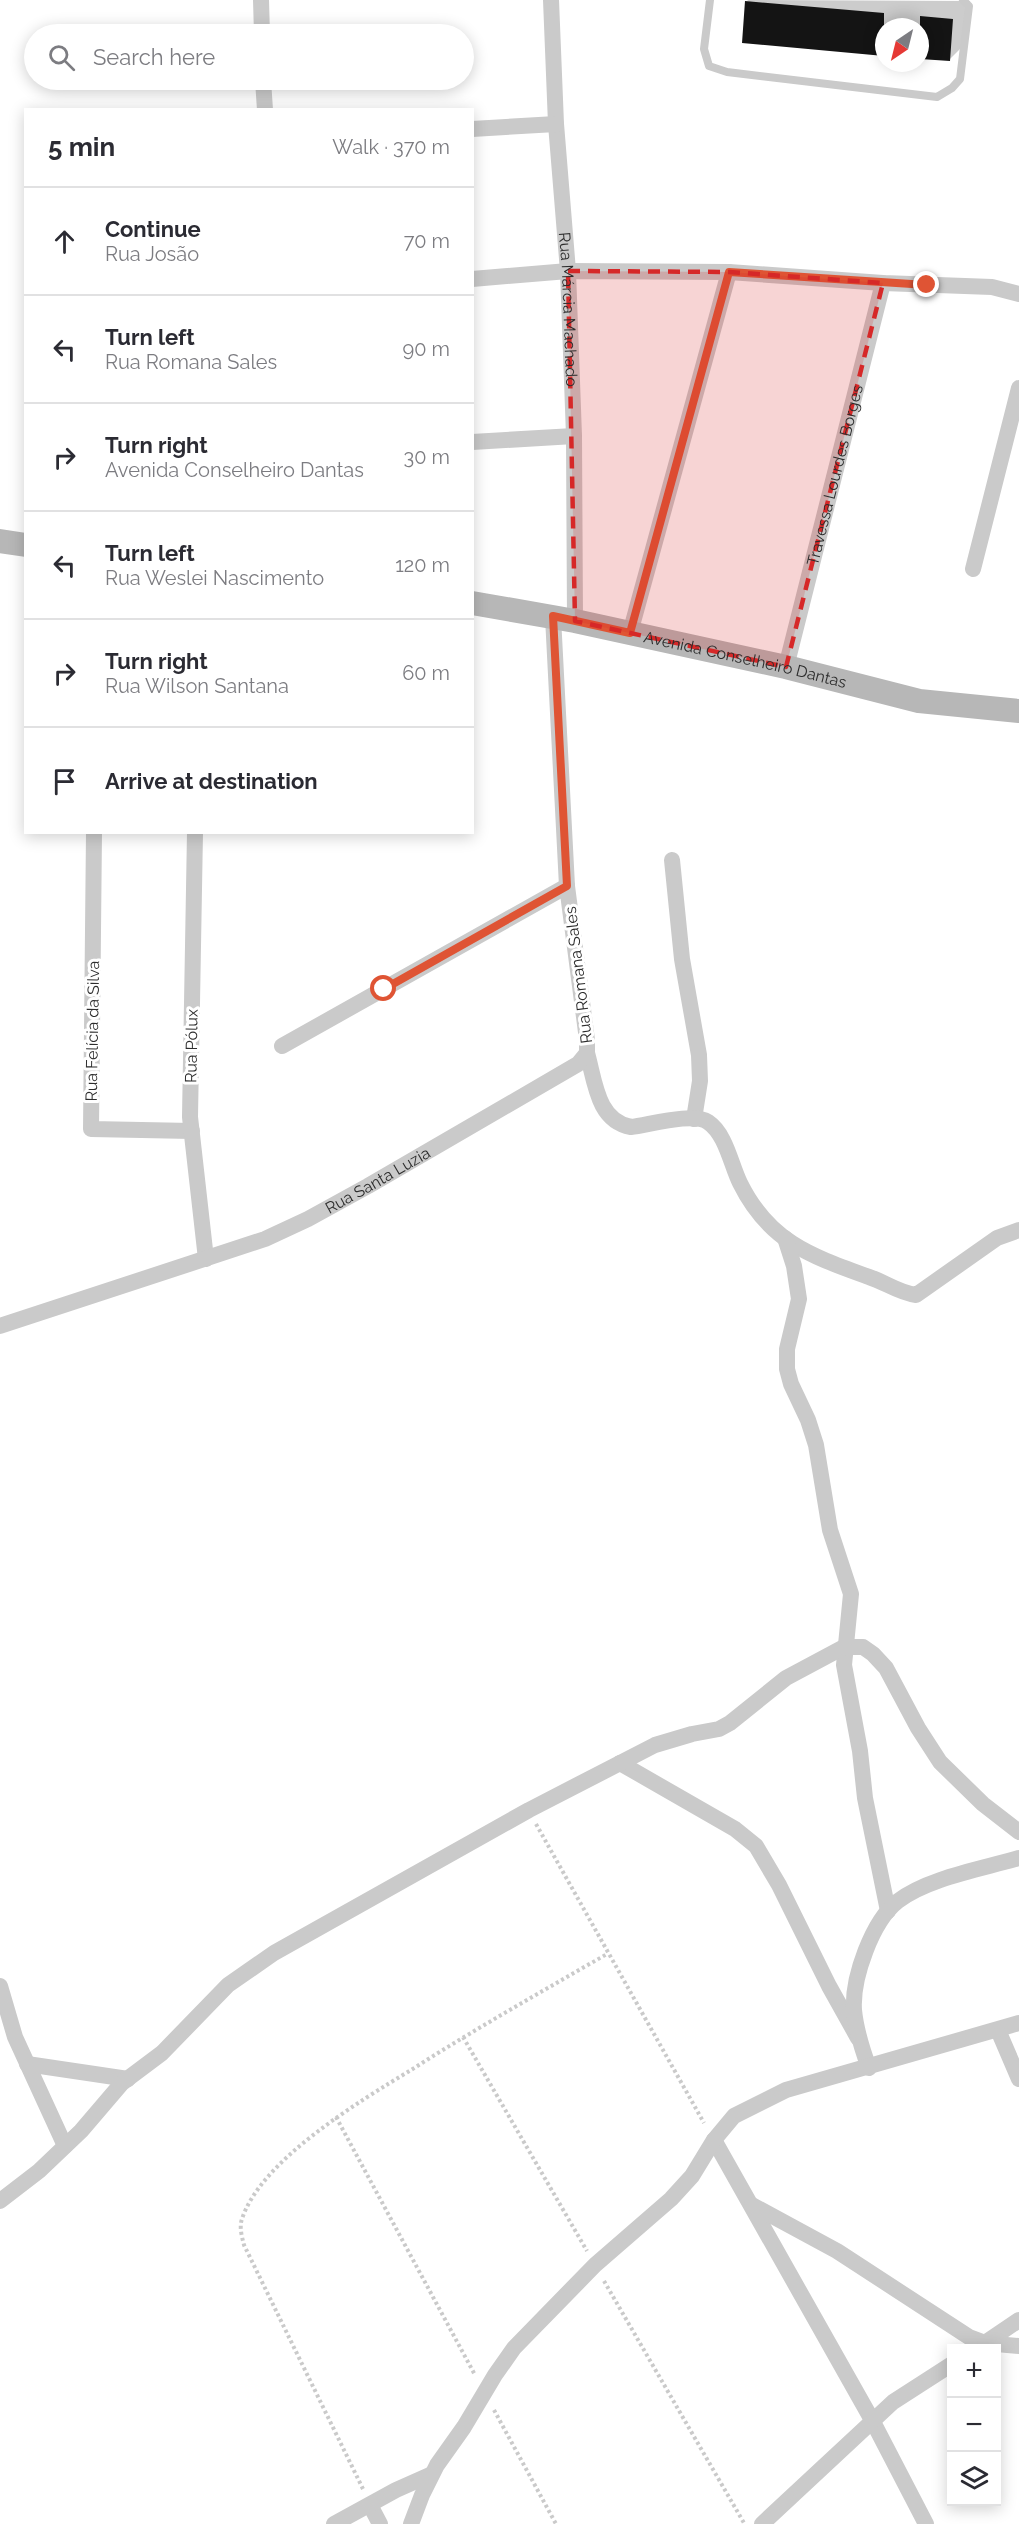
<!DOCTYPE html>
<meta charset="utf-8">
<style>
:root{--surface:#fff;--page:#f2f2f3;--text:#2b2b33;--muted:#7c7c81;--line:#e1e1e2}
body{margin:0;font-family:Raleway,sans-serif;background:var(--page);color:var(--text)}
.controls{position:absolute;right:18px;bottom:18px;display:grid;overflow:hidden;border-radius:0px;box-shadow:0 3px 15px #0003}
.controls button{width:54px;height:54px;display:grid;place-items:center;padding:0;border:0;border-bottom:2px solid var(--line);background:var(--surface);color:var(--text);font:30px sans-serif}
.compass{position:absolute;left:875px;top:18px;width:54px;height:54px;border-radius:50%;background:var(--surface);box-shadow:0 3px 15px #0003;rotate:215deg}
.stop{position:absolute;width:18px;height:18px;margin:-14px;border:4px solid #df5434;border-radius:50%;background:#fff}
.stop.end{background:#df5434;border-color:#fff;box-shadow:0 2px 6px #0008}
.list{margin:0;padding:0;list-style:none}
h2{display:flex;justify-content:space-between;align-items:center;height:78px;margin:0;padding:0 24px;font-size:26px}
h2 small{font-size:20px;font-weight:400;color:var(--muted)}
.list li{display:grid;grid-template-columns:39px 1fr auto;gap:18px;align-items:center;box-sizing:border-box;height:108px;padding:0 24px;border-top:2px solid var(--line)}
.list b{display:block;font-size:22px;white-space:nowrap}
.list p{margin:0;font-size:20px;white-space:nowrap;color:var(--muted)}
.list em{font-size:20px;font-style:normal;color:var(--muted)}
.icon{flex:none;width:33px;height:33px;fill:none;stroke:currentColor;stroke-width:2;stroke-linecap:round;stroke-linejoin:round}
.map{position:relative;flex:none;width:1019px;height:2524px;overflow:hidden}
.search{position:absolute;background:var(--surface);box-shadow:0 3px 15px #0003;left:24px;top:24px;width:450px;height:66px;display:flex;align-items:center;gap:15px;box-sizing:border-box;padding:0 21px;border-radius:33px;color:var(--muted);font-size:22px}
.panel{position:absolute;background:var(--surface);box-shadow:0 3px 15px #0003;left:24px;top:108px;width:450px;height:726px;border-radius:0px}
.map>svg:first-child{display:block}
.shadow{fill:#0003}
.building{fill:#141414}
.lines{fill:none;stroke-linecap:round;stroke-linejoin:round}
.path{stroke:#cacaca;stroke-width:4;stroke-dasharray:3 3;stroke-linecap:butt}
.lane{stroke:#cacaca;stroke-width:8}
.street{stroke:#cacaca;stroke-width:16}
.secondary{stroke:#b7b7b7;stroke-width:24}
.route{stroke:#df5434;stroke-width:8}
.marked{fill:#d62828;fill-opacity:0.2;stroke:#d62828;stroke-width:4.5;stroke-dasharray:12 8;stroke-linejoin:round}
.labels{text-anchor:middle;stroke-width:6;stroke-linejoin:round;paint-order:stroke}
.street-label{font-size:16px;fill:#2d2d2d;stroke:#fff}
</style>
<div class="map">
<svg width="1019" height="2524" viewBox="0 0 1019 2524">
<rect width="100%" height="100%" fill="#fff"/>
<path class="shadow" d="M748,0L970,1L967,42L949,60L920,57V27H884V54L747,1Z"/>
<path class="building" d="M745,1L884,13V56L742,43Z
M920,16L953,19L950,61L920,59Z"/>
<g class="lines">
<path class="path" d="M536,1824L704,2123
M463,2037L587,2251
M336,2117L475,2375
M604,2281L744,2523
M494,2410L556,2524
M363,2489L244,2245C242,2237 239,2227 242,2219C261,2160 360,2101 411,2070C475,2029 541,1992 607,1954"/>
<path class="lane" d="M710,0L704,49L709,66L727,72L937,97L952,88L960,79L969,6L963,0"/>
<g class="street">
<path d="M261,0L262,34"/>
<path id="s1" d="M551,0L556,124L568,271L574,436L575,621"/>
<path d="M263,80L265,110"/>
<path d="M472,129L556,124"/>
<path d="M472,279L568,271L729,272L883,283L992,287L1019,294"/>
<path d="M472,442L574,436"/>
<path d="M973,569L1019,388"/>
<path d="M630,633L729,272"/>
<path id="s2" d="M786,667L883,283"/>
<path d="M94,832L91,1129L192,1131"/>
<path d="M195,832L190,1117L206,1259"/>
<path d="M672,860L682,959L699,1055L700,1081L694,1119"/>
<path d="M282,1046L567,886"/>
<path d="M587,1053C595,1081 597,1121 631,1127C649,1125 693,1112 708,1122C726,1134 731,1165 740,1183C769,1242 811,1256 869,1277C885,1282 899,1293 916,1295L997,1238L1019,1230"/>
<path d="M785,1238L794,1266L799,1299L787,1349V1369L791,1384L808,1420L816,1445L830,1530L851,1594L844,1665L860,1751L865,1798L888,1911"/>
<path id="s3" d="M0,1326L265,1239L308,1219L368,1186L578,1064L587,1053V1040L567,886L553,617"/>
<path d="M620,1763L735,1829L756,1846L779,1885L829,1986L858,2038"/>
<path d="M0,1986L15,2037L65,2146"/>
<path d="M998,2030L1019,2079"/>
<path d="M27,2064L128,2079"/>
<path d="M869,2068C862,2049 856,2030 854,2010C852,1978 872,1921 898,1901C928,1878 982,1869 1019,1858"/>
<path d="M714,2140L872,2420L926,2524"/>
<path d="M0,2201L39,2171L81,2131L122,2083L162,2053L228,1985L274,1953L529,1810L655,1745L692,1734L719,1729L730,1723L786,1678L844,1647H863L873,1654L886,1668L918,1728L940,1762L983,1804L1019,1832"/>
<path d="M752,2205L837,2251L969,2337L985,2343L1019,2346"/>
<path d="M985,2343L1019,2320"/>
<path d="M370,2505L380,2524"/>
<path d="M334,2524L396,2490L432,2474"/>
<path d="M411,2524L422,2495L437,2465L464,2427L495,2375L514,2348L595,2265L671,2199L692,2176L714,2140L734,2116L786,2090L1019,2023"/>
<path d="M762,2524L893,2402L952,2364"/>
</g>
<g class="secondary">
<path d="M0,541L26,545"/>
<path id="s4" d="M472,603L575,621L786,667L919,701L1019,711"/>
</g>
</g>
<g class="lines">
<path class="route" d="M384,989L567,886L553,616L630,633L729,272L927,285"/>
</g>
<path class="marked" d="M568,271L729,272L883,283L786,667L575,621Z"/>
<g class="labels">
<g class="street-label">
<text dy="6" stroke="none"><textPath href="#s1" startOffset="310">Rua Márcia Machado</textPath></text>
<text dy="6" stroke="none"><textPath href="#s2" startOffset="198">Travessa Lourdes Borges</textPath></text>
<text dy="6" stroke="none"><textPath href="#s4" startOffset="279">Avenida Conselheiro Dantas</textPath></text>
<text transform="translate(578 975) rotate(-97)" y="6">Rua Romana Sales</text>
<text transform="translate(92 1031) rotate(-89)" y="6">Rua Felícia da Silva</text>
<text transform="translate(191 1046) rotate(-89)" y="6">Rua Pólux</text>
<text dy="6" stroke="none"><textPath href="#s3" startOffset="406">Rua Santa Luzia</textPath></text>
</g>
</g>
</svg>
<div class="controls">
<button>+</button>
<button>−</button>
<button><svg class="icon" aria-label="layers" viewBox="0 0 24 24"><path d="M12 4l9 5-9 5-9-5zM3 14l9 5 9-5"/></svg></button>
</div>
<svg class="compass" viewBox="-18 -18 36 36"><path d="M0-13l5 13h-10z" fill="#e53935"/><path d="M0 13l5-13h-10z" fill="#7c7c81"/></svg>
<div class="stop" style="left:384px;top:989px"></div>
<div class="stop end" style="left:927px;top:285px"></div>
<div class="search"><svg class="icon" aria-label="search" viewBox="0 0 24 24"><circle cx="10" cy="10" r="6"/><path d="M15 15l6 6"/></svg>Search here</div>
<section class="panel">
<h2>5 min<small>Walk · 370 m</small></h2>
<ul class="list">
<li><svg class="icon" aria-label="ahead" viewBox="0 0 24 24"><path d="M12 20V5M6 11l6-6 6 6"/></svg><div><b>Continue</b><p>Rua Josão</p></div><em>70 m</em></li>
<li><svg class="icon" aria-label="left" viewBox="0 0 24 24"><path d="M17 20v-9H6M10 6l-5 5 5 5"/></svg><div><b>Turn left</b><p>Rua Romana Sales</p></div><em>90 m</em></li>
<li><svg class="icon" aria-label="right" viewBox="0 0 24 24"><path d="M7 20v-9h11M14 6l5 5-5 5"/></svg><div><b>Turn right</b><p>Avenida Conselheiro Dantas</p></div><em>30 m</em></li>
<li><svg class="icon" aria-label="left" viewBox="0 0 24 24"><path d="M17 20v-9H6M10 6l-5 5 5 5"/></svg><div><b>Turn left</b><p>Rua Weslei Nascimento</p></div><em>120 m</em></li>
<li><svg class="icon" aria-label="right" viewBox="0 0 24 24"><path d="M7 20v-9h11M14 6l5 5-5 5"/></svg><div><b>Turn right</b><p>Rua Wilson Santana</p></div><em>60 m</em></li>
<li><svg class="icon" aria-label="arrive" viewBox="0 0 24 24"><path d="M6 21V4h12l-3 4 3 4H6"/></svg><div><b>Arrive at destination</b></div></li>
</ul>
</section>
</div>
